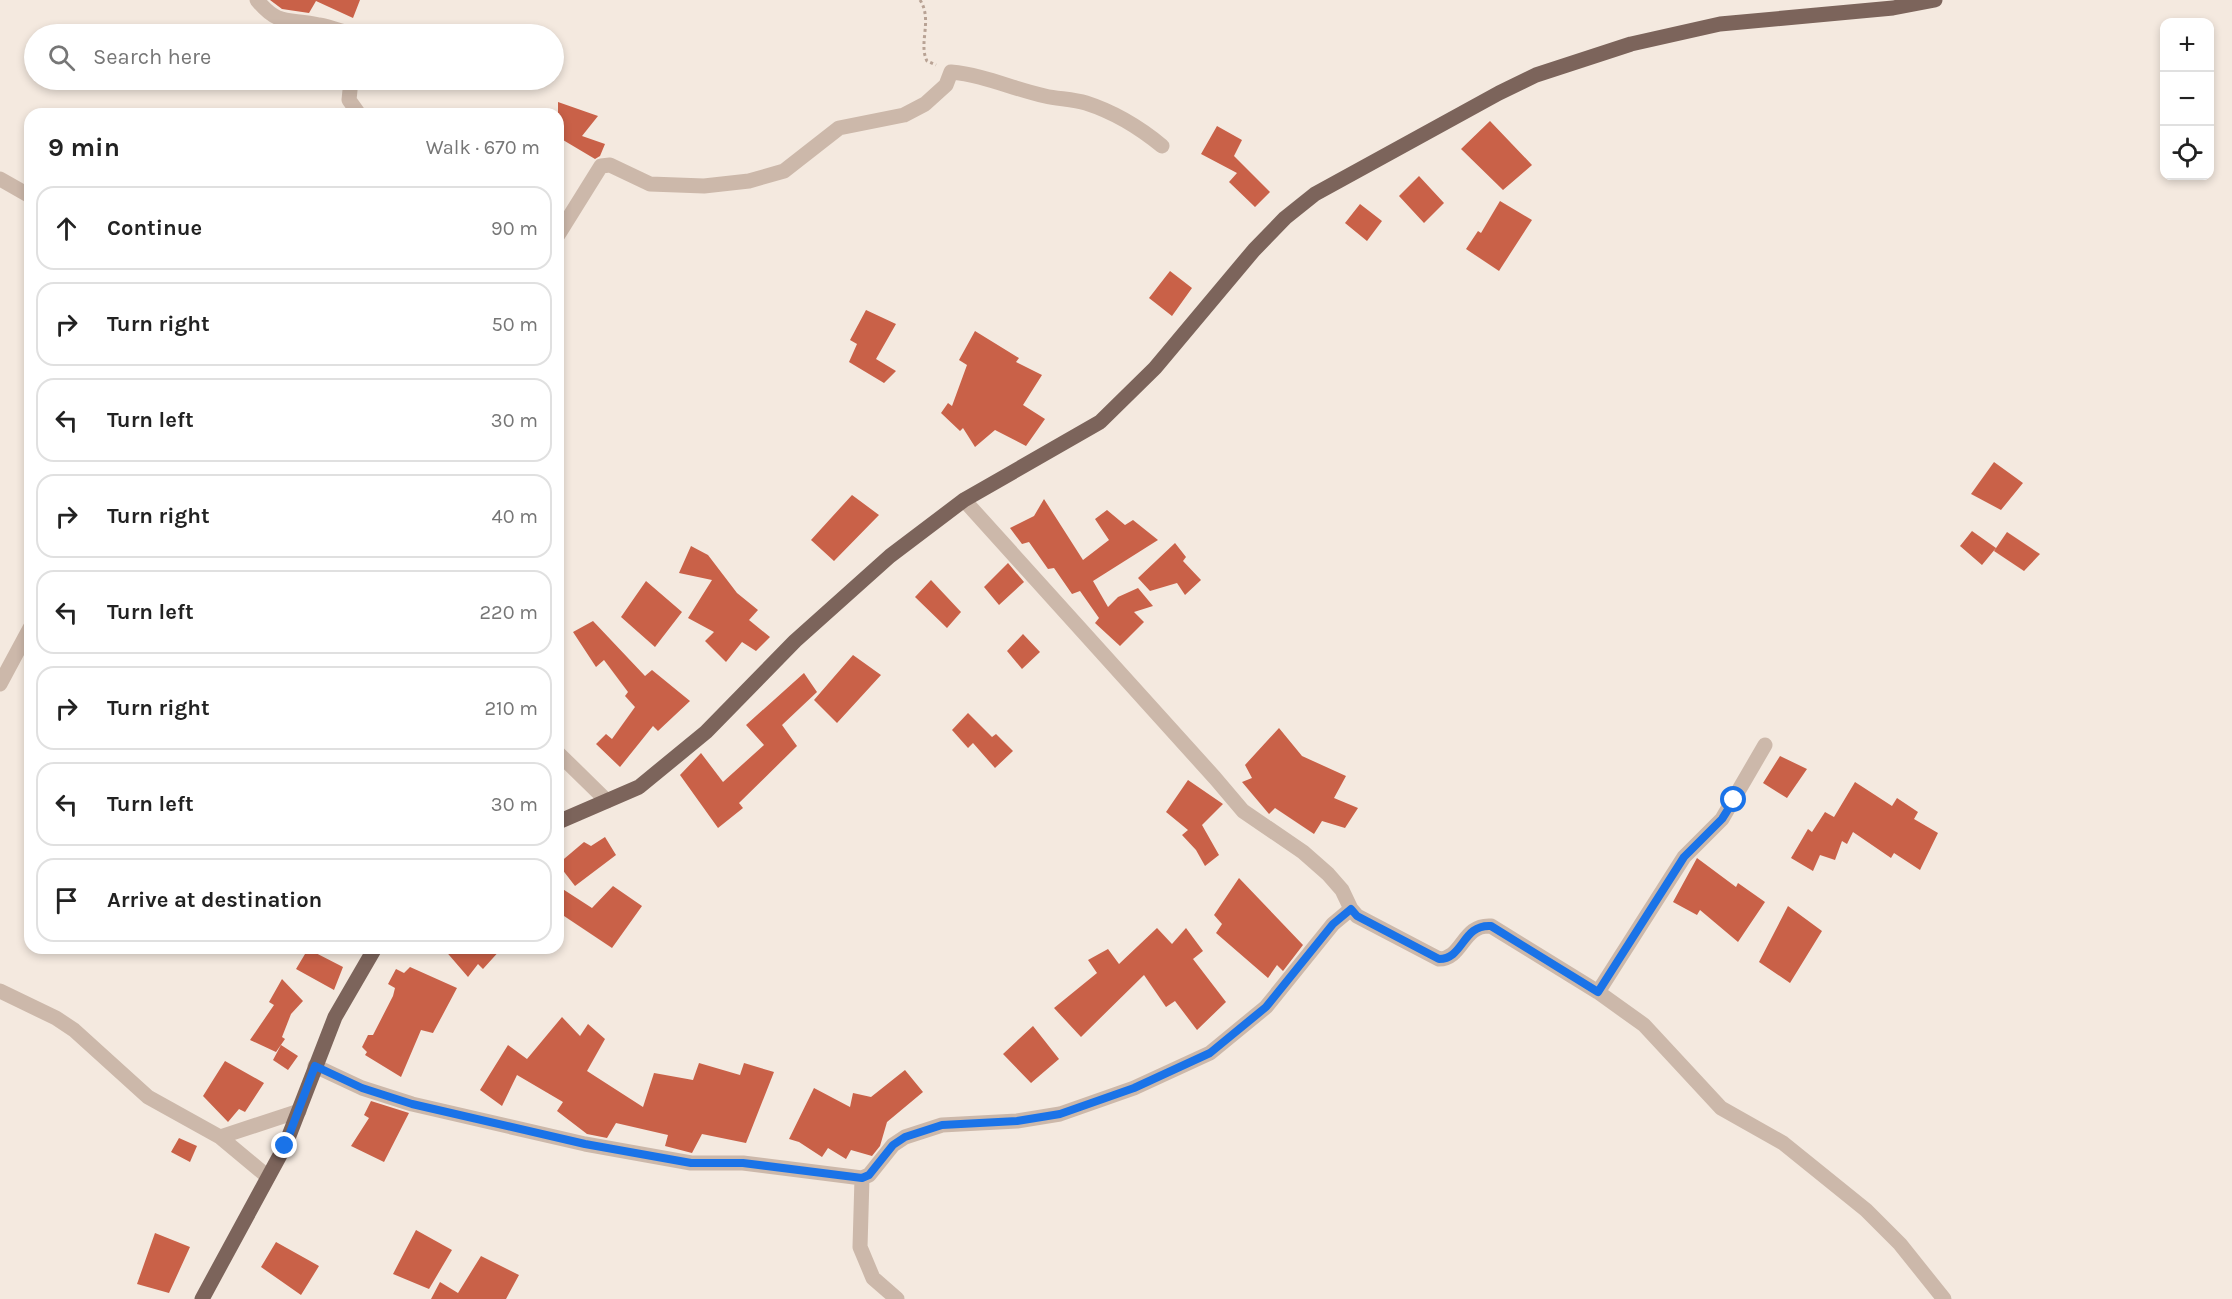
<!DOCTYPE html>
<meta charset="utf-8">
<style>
:root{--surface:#fff;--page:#f2f2f2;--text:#222;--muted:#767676;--line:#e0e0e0}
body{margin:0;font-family:Karla,sans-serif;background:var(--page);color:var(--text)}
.controls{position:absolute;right:18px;top:18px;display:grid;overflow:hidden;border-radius:12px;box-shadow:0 3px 9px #0003}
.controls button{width:54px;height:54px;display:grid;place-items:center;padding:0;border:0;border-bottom:2px solid var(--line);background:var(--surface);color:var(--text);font:30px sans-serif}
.stop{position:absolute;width:18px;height:18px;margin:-14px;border:4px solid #1a73e8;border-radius:50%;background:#fff}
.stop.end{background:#1a73e8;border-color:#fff;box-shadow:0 2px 6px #0008}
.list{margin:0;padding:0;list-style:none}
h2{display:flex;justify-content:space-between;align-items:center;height:78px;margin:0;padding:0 24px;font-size:26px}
h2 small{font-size:20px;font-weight:400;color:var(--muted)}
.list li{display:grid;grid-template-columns:39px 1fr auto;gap:18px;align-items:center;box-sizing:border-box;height:84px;margin:0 12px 12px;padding:0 12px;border:2px solid var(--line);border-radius:18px}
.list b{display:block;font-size:22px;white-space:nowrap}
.list em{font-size:20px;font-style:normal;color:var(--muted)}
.icon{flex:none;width:33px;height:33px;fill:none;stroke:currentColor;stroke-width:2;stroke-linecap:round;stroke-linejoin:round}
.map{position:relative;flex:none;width:2232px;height:1299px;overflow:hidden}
.search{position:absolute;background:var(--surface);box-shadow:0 3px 9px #0003;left:24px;top:24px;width:540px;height:66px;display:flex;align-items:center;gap:15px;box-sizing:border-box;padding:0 21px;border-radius:33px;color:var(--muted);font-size:22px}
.panel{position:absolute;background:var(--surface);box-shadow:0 3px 9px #0003;left:24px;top:108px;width:540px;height:846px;border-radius:18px}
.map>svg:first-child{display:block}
.building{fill:#c96148}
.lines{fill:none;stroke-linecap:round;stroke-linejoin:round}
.path{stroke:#b8a294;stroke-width:3;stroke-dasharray:3 3;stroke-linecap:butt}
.minor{stroke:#ccb8aa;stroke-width:15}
.major{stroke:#7c645b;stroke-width:15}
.route{stroke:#1a73e8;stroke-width:8}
</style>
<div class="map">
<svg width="2232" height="1299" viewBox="0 0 2232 1299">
<rect width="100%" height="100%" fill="#f4e9df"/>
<path class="building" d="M270,0H360L353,18L316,1L309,13L282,9Z
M558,102L598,116L582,136L605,144L600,156L595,159L558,137Z
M1490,121L1532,165L1503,190L1461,149Z
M1217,126L1242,140L1234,156L1270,192L1255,207L1229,182L1237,173L1201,154Z
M1419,176L1444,203L1424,223L1399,196Z
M1500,201L1532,220L1499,271L1466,249L1478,231L1481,233Z
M1360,204L1382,221L1367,241L1345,223Z
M1170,271L1192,288L1172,316L1149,298Z
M866,310L896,324L876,359L896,371L884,383L849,362L857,344L850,340Z
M975,331L1019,358L1016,362L1042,375L1023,405L1045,419L1026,446L995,430L975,447L963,428L960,431L941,413L948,403L952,406L967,365L959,360Z
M1994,462L2023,483L2001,510L1971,494Z
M852,495L879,515L834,561L811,540Z
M1044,499L1083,560L1109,540L1095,519L1107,510L1125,525L1133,520L1158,540L1093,581L1108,607L1118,597L1138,588L1153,606L1134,612L1144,622L1120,646L1095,623L1099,618L1080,591L1072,594L1054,568L1048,569L1029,542L1022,544L1010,528L1034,516Z
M1972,531L1996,548L1982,565L1960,546Z
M2007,532L2040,554L2024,571L1994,551Z
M1175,543L1186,557L1183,561L1201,580L1185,595L1177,583L1150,591L1138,578Z
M691,546L708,555L737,593L758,610L749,620L770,637L756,651L742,642L726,662L705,641L714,632L688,618L712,580L679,573Z
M1008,563L1024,582L999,605L984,587Z
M931,580L961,612L947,628L915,597Z
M646,581L682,612L655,647L621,617Z
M593,621L645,676L652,670L690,701L658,731L653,726L620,767L596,744L606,734L612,739L635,707L625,696L628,692L604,660L596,667L573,632Z
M1023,634L1040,652L1022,669L1007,651Z
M853,655L881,675L837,723L814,700Z
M804,673L817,692L782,725L797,746L739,803L743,808L718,828L680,775L701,753L723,782L764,745L746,725Z
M968,713L992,737L996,734L1013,751L995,768L973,743L968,748L952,730Z
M1279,728L1302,756L1346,776L1334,798L1358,808L1345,828L1322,821L1314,834L1275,808L1269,814L1242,782L1252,778L1245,765Z
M1780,756L1807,769L1787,798L1763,783Z
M1188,780L1223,804L1202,825L1219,855L1205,866L1196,850L1182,835L1188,830L1166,812Z
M1855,782L1892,806L1897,798L1918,812L1914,819L1938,833L1920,870L1894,853L1891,858L1853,832L1847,844L1842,841L1835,860L1820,855L1813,871L1791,858L1808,829L1812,832L1825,812L1834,817Z
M605,837L616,855L575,886L558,864L584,842L591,846Z
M1697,858L1736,887L1738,883L1765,902L1738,942L1700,910L1697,915L1673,902Z
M1239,878L1303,945L1283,971L1277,965L1268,978L1216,933L1222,924L1214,915Z
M558,886L592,908L613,886L642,906L612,948L558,912Z
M1788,906L1822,931L1790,983L1759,962Z
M1157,928L1172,944L1186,928L1203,951L1193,959L1226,1002L1197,1030L1175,1001L1166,1007L1144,975L1081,1037L1054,1008L1097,973L1088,960L1108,949L1119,964Z
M443,948H502L483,969L478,964L468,977Z
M308,949L343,967L334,990L296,969Z
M410,967L457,988L433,1033L421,1030L401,1077L365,1055L367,1052L362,1047L368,1035H373L393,996L395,988L388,984L396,969L404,973Z
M282,979L303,1001L291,1014L282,1037L285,1039L276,1052L250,1040L274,1005L269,1002Z
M562,1017L580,1036L588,1024L605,1039L587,1071L643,1107L654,1073L693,1080L699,1063L740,1075L744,1063L774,1072L746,1143L702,1134L692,1153L665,1146L668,1135L616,1123L607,1138L587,1134L557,1111L563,1102L517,1075L502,1106L480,1090L508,1045L527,1059Z
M1033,1026L1059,1059L1031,1083L1003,1054Z
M281,1045L298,1056L288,1070L273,1060Z
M225,1061L264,1083L245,1112L239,1109L228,1122L203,1096Z
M905,1070L923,1092L887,1122L880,1146L872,1156L851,1150L846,1159L828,1148L822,1157L799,1142L789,1139L814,1088L850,1107L853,1093L871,1097Z
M371,1101L409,1113L384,1162L351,1146L369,1118L364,1115Z
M179,1138L197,1146L190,1162L171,1152Z
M416,1230L452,1250L429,1289L393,1274Z
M155,1233L190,1247L169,1293L137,1284Z
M276,1242L319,1266L301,1295L261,1267Z
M481,1256L519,1275L506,1299H431L440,1282L458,1293Z"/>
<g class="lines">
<path class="path" d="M920,0C933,20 918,43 927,61L936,65"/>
<path class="minor" d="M257,0C279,27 289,18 319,25C330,27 340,31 351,34
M351,80L349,100L359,114
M0,179L30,196
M558,235L601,166L610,165L650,184L704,186L749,181L784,171L839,128L904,115L925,104L946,85L951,72C984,75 1013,89 1045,96C1058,99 1073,99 1086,103C1114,112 1139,127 1162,146
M964,500L1215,778L1243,811L1303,852L1328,874L1342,890L1351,909
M0,684L30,628
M558,753L607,801
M0,991L56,1018L74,1030L148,1097L220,1137L268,1177
M1598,992L1684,857L1722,819L1765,745
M315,1066L362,1088L412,1104L585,1144L691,1163H743L862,1178L869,1175L893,1145L905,1137L942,1125L1017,1121L1060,1114L1134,1088L1210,1053L1266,1007L1333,924L1351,909L1357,916L1439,959C1463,959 1462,924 1491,926L1598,992L1644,1025L1721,1108L1783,1143L1866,1210L1900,1244L1944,1299
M220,1137L299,1111
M862,1178L860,1247L873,1278L897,1299"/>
<path class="major" d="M558,822L639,787L706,732L795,641L890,556L964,500L1100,422L1155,368L1254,250L1285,218L1315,194L1499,93L1536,75L1631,44L1720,24L1893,8L1935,0
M202,1299L285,1146L335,1017L375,948"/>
</g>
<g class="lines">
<path class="route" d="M285,1146L315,1066L362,1088L412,1104L585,1144L691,1163H743L862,1178L869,1175L893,1145L905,1137L942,1125L1017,1121L1060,1114L1134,1088L1210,1053L1266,1007L1333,924L1351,909L1357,916L1439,959C1464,959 1462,924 1491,926L1598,992L1684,857L1722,819L1734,800"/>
</g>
</svg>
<div class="controls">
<button>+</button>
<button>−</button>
<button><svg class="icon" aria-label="locate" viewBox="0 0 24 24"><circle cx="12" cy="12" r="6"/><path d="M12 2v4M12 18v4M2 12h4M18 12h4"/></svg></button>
</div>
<div class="stop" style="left:1734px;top:800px"></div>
<div class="stop end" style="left:285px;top:1146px"></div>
<div class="search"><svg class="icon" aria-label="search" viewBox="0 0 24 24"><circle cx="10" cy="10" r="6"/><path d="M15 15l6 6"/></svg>Search here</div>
<section class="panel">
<h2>9 min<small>Walk · 670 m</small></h2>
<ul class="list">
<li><svg class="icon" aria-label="ahead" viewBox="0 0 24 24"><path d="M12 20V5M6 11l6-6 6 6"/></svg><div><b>Continue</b></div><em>90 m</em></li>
<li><svg class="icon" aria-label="right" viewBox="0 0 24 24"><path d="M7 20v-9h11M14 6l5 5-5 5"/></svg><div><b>Turn right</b></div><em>50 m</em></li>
<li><svg class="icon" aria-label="left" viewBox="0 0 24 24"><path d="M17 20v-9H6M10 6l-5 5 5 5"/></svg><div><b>Turn left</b></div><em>30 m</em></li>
<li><svg class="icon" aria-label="right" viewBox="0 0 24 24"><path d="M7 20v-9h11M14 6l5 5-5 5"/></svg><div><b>Turn right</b></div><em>40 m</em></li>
<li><svg class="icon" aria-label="left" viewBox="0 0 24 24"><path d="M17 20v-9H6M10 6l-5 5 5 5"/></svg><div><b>Turn left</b></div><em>220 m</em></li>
<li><svg class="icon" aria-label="right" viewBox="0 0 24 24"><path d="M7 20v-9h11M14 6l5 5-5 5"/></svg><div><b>Turn right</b></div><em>210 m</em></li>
<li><svg class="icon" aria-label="left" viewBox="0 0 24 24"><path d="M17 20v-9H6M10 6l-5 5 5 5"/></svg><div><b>Turn left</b></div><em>30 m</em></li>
<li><svg class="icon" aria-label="arrive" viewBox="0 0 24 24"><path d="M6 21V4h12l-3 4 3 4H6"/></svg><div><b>Arrive at destination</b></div></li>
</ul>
</section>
</div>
